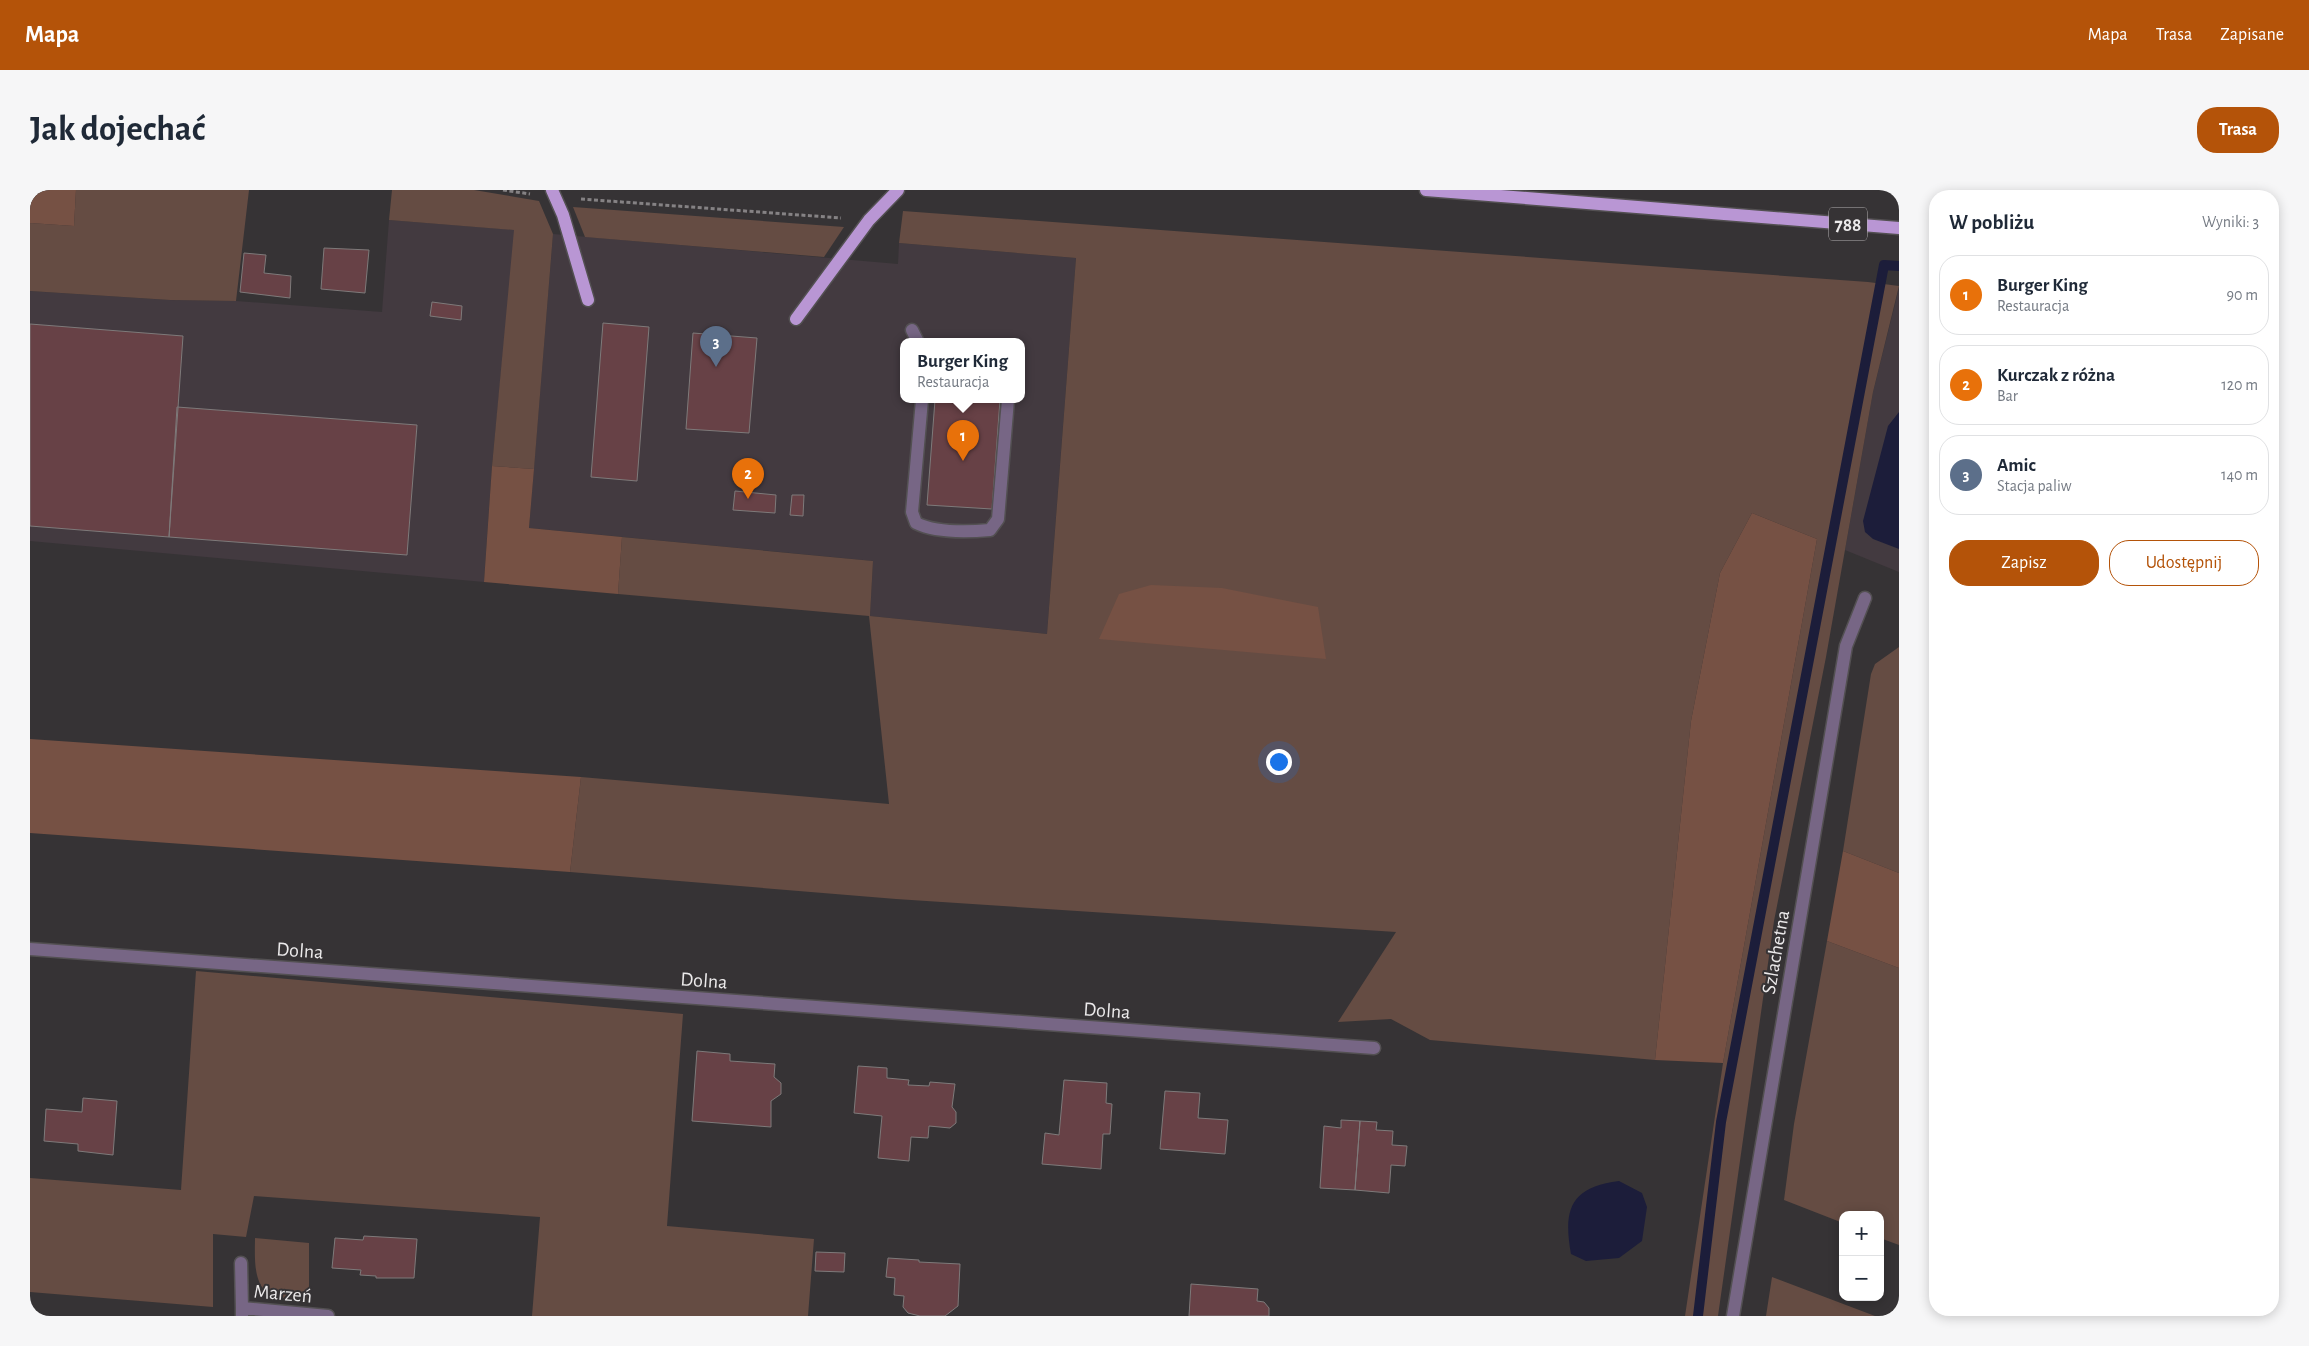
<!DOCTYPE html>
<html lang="pl">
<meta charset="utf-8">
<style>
:root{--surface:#fff;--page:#f6f6f7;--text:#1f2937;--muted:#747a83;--line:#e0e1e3;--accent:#b45309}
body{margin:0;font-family:"Alegreya Sans",sans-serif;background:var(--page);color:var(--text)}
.controls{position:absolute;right:15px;bottom:15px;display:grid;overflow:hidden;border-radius:10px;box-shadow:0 2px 12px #0003}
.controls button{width:45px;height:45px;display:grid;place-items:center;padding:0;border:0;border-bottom:1px solid var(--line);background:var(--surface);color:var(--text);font:25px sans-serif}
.you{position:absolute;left:1248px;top:571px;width:18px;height:18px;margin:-12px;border:4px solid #fff;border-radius:50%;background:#1a73e8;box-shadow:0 0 0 8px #1a73e833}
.badge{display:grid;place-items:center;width:32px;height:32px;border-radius:50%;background:var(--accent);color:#fff;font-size:16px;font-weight:700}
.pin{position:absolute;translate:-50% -41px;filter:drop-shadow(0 1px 2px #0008)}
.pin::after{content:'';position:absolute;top:26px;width:18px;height:15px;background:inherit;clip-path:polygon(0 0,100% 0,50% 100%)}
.popup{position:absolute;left:870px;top:148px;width:125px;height:65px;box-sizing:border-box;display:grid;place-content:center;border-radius:10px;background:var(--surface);filter:drop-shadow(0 1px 4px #0005);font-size:16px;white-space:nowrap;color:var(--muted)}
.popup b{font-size:19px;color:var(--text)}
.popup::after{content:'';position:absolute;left:50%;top:100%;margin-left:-10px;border:10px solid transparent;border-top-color:var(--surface)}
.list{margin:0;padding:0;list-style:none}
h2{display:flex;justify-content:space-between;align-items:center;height:65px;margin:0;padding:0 20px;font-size:21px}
h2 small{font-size:16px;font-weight:400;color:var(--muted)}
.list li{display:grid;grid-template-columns:32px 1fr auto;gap:15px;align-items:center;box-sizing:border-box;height:80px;margin:0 10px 10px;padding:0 10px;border:1px solid var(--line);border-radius:20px}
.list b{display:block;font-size:19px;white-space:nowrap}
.list p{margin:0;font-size:16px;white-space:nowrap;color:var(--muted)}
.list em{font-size:16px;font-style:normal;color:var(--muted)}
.actions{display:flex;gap:10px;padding:15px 20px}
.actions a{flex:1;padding:11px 0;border:1px solid var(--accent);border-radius:20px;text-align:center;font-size:18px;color:var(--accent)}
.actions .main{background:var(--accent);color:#fff}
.map{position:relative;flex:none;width:1869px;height:1126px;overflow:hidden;border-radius:20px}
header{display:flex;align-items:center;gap:30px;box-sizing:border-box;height:70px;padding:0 25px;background:var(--accent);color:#fff}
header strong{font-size:24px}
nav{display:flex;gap:28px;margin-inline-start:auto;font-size:18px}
.intro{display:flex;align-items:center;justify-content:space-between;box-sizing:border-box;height:120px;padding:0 30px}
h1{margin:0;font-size:35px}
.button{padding:12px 22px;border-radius:20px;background:var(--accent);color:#fff;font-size:18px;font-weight:700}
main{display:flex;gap:30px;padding:0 30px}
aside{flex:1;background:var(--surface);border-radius:20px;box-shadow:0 2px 12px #0003}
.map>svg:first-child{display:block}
.built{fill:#433a40;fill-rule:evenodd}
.green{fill:#654c43}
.forest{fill:#765144}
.water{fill:#1c1d3a}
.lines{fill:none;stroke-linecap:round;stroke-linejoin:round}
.stream{stroke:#1c1d3a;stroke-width:10}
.building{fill:#674146;stroke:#7e7a7a}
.minor-casing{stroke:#535052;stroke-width:15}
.major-casing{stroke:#535052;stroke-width:15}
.path{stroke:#858284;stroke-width:3;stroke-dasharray:4 2.5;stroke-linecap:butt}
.minor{stroke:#776685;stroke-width:12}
.major{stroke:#b996d4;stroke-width:12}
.labels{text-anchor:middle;stroke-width:4;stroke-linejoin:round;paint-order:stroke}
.shield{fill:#363335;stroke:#b5b3b4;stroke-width:1}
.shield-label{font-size:19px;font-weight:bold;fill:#eceaeb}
.street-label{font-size:20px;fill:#eceaeb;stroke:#363335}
</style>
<header>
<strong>Mapa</strong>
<nav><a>Mapa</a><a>Trasa</a><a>Zapisane</a></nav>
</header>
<div class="intro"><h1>Jak dojechać</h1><a class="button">Trasa</a></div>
<main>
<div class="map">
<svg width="1869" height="1126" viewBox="0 0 1869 1126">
<rect width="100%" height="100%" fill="#363335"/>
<path class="built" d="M359,30L485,40L462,276L454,392L0,351V101L140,110L206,111L352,122Z
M523,44L868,74L869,53L1046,68L1017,444L840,426L843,371L499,338ZM874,152H992V210H874Z
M1869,98V382L1815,360L1843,202Z"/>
<path class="green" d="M46,0H219L206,111L140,110L0,101V33L44,36Z
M362,0H444L509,11L523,44L504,279L462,276L484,40L359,30Z
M543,17L814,37L794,67L555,47Z
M873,21L1838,92L1869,96L1843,202L1796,467L1744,731L1688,1126H1655L1693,873L1787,349L1722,323L1690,383L1661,531L1625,870L1400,850L1361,829L1308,832L1366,742L866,709L540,682L551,587L859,614L839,426L588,404L592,347L843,371L840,426L1017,444L1046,68L869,53Z
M1869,457V683L1813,661L1841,484L1845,474Z
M1797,751L1869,778V1055L1850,1048V1025H1813V1033L1754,1010L1764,934Z
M166,781L653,824L637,1036L784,1049L778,1126H502L510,1027L224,1006L216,1047L183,1044V1117L0,1102V988L151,1000Z
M225,1048L279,1053V1110C268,1109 253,1109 243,1106C222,1098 225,1066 225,1048Z
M1742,1087L1845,1126H1736Z"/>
<path class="forest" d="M0,0H46L44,36L0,33Z
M462,276L504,279L499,338L592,347L588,404L454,392Z
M1722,323L1787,349L1693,873L1625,870L1661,531L1690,383Z
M1121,395L1192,398L1288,417L1296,469L1069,449L1089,404Z
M0,549L551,587L540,682L0,643Z
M1813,661L1869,683V778L1797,751Z"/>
<path class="water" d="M1869,222V359L1843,349L1835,342L1833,331L1858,236Z
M1589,991L1612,1003L1617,1017L1612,1051L1589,1068L1556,1071L1541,1064C1533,1020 1540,997 1589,991Z"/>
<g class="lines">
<path class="stream" d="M1668,1126L1691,932L1854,75L1869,76"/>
</g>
<path class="building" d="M294,58L339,60L335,103L291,99Z
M214,63L236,65L234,83L261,86L260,108L210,102Z
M402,112L432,116L431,130L400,126Z
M573,133L619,137L607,291L561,287Z
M0,134L153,146L139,347L0,336Z
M663,143L727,148L719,243L656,239Z
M905,210H970L962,319L897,315Z
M147,217L387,235L377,365L139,347Z
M705,301L746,305L745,323L703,320Z
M762,305H774L773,326L760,325Z
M667,861L700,864V871L745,874L744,887L751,893V904L741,911V937L662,931Z
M828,876L857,878V888L879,890L878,895L899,896L900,892L925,894L922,917L926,922V933L920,938L899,936L898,948L881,947L879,971L848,968L852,926L824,923Z
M1034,890L1077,893L1076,913L1082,914L1080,944H1073L1071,979L1012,974L1015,943L1029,945Z
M1135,901L1170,903L1168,928L1198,930L1195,964L1130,959Z
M53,908L87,911L83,965L48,961V954L14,951L16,919L52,922Z
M1311,930L1330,931L1325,1000L1290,998L1294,936L1311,938Z
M1330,931L1347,932L1346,940L1363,941L1362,955L1377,956L1375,976L1361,975L1359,1003L1325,1000Z
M334,1046L387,1049L384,1088H346V1086L330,1085L331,1080L302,1078L305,1048L333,1050Z
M786,1062L815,1063L814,1082L785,1081Z
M858,1068L889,1070V1072L930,1074L928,1116L915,1126H890L878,1123L873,1117L874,1106L864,1105L865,1088L856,1087Z
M1161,1094L1228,1099L1227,1111L1234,1112L1239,1118V1126H1159Z"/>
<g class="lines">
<g class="minor-casing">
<path id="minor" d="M882,140L888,152
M892,210L882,322L886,333C906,343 937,342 960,340L968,329L978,210
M0,759L1344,858
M211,1073L212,1118
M212,1126V1118L298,1126
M1703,1126L1816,456L1835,408"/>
</g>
<g class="major-casing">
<path id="major" d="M522,0L533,25L558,110
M1396,0L1869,38
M766,129L839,30L868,0"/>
</g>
<path class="path" d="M473,0L500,4
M551,9L811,28"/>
<use href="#minor" class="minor"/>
<use href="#major" class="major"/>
</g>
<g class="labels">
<rect class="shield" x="1799" y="17.5" width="38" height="33" rx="4"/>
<g class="shield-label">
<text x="1818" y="41">788</text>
</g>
<g class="street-label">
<text transform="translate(270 760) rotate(4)" y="7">Dolna</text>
<text transform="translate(1745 762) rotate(-80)" y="7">Szlachetna</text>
<text transform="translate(674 790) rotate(4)" y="7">Dolna</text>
<text transform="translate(1077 820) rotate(4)" y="7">Dolna</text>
<text transform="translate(253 1103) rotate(5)" y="7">Marzeń</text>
</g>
</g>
</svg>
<div class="controls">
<button>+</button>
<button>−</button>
</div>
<div class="you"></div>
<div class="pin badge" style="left:933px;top:271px;background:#e8710a">1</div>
<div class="popup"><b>Burger King</b>Restauracja</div>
<div class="pin badge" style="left:718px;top:309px;background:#e8710a">2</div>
<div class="pin badge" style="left:686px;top:177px;background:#5c6f8a">3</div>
</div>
<aside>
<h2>W pobliżu<small>Wyniki: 3</small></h2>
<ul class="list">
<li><span class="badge" style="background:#e8710a">1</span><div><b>Burger King</b><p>Restauracja</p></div><em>90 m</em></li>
<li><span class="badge" style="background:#e8710a">2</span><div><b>Kurczak z różna</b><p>Bar</p></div><em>120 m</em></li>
<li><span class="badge" style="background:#5c6f8a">3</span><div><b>Amic</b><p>Stacja paliw</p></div><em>140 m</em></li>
</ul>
<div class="actions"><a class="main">Zapisz</a><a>Udostępnij</a></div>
</aside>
</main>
